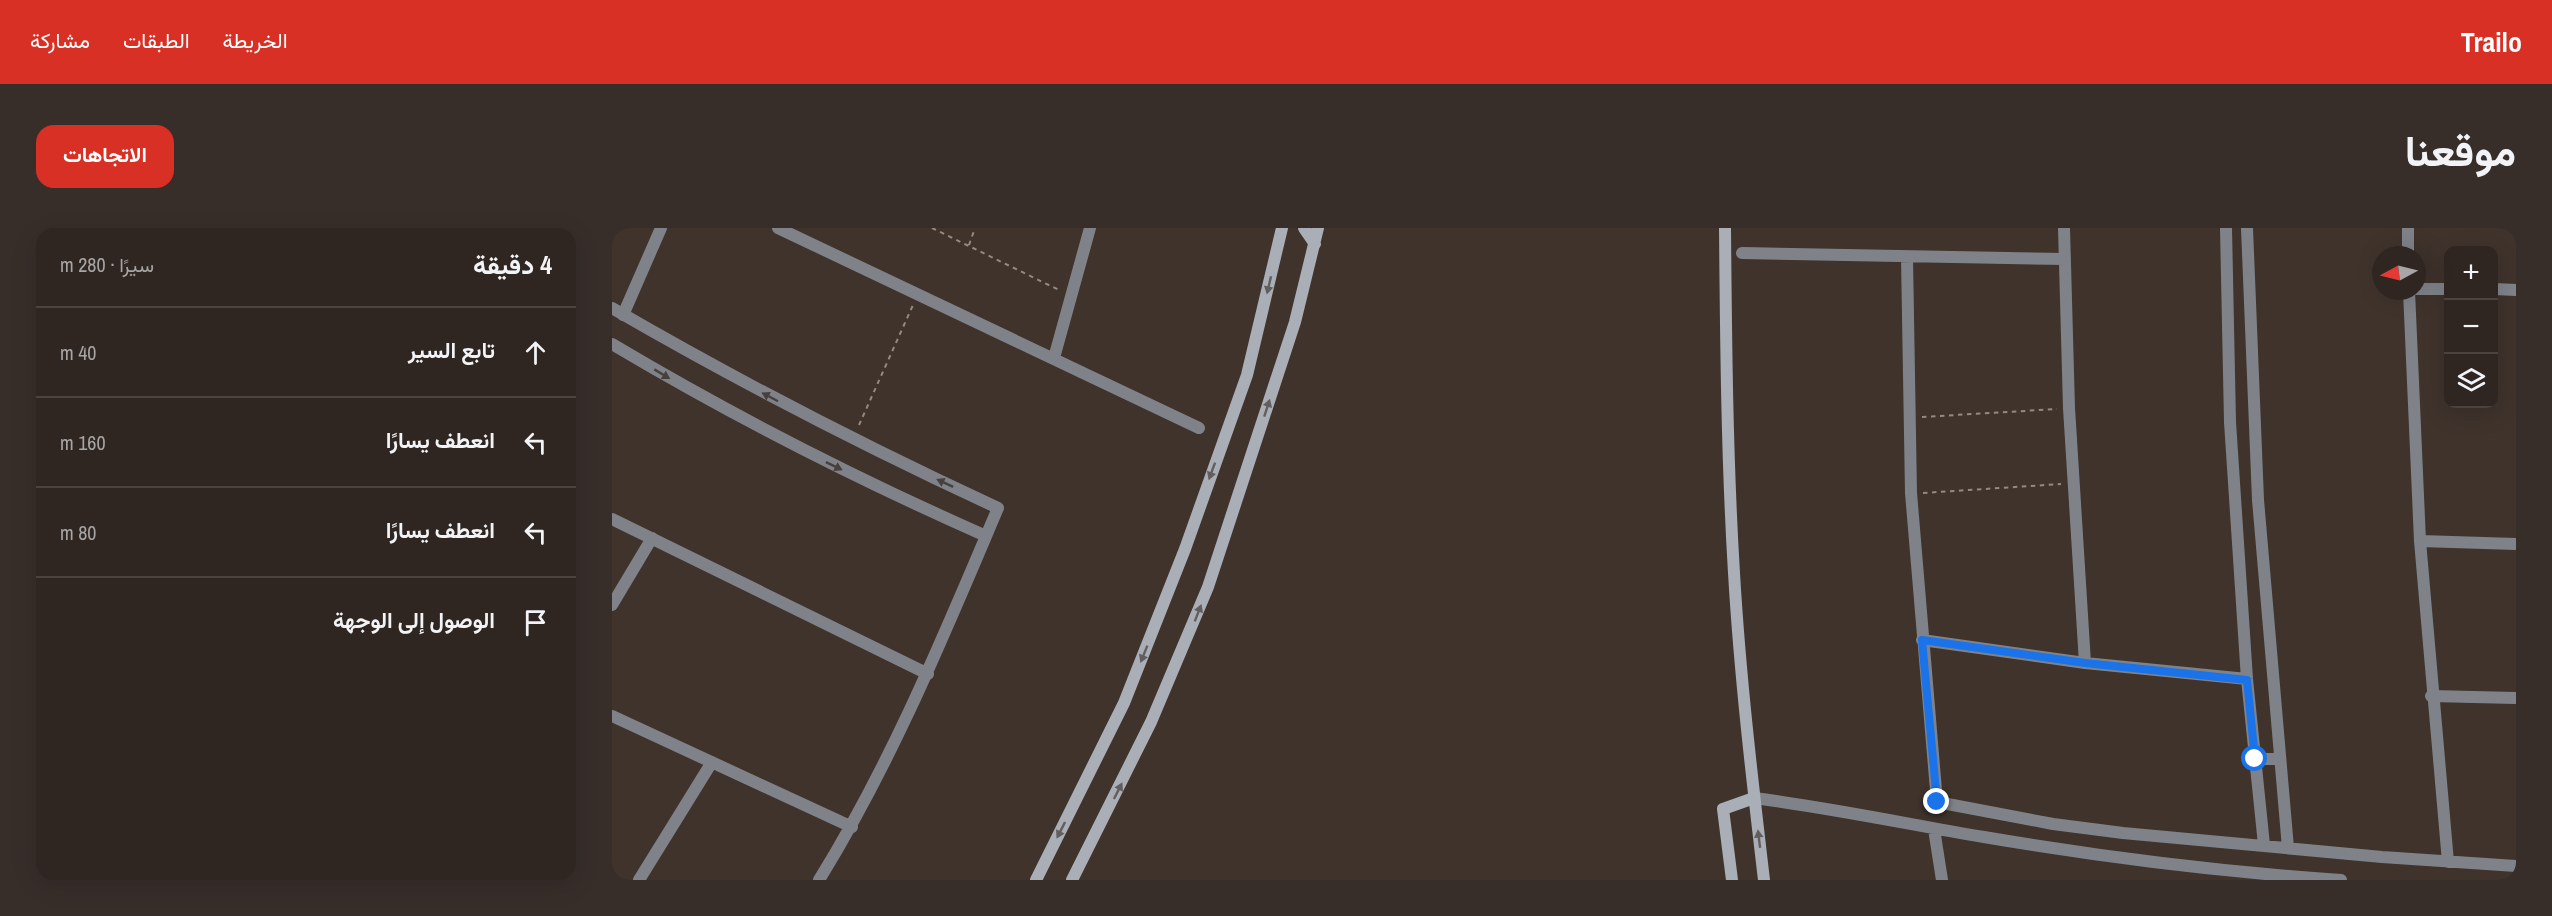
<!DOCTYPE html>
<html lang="ar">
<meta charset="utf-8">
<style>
:root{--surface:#2f2621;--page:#372e2a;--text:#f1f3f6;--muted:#a7a5a5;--line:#4a433f;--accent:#d93025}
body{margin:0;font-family:"Archivo Narrow",Vazirmatn,sans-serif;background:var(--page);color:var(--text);direction:rtl}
.controls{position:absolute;right:18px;top:18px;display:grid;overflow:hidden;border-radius:12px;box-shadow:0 6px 24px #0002}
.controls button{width:54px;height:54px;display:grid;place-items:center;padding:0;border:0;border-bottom:2px solid var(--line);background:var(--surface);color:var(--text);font:30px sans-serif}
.compass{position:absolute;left:1760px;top:18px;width:54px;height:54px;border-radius:50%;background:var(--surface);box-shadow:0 6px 24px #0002;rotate:263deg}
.stop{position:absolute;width:18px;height:18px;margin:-14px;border:4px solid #1a73e8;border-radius:50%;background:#fff}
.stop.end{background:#1a73e8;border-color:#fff;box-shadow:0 2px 6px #0008}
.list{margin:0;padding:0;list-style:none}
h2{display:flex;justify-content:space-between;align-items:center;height:78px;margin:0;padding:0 24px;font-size:26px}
h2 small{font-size:20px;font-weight:400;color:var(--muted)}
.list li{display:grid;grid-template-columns:39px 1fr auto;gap:18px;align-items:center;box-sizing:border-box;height:90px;padding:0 24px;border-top:2px solid var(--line)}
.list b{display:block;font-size:22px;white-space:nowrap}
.list em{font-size:20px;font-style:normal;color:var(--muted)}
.icon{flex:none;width:33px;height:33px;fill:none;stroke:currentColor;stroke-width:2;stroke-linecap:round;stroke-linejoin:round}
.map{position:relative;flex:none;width:1904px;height:652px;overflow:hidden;direction:ltr;border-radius:18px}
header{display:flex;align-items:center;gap:36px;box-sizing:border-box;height:84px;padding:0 30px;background:var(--accent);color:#fff}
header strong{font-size:28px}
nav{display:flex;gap:33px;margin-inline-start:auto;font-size:21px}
.intro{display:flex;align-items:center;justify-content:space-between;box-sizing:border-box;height:144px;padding:0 36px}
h1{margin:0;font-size:42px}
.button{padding:15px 27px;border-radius:18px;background:var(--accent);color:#fff;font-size:21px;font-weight:700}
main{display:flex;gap:36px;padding:0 36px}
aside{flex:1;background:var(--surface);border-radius:18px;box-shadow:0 6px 24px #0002}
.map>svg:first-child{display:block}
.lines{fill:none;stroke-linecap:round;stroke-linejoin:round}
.path{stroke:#948983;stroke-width:2;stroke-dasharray:4.5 4.5;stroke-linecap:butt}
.street{stroke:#7f8389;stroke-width:12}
.secondary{stroke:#a9aeb7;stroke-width:12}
.oneway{fill:#635e5e}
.oneway2{fill:#47403c}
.route{stroke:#1a73e8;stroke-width:8}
</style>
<header>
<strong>Trailo</strong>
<nav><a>الخريطة</a><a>الطبقات</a><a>مشاركة</a></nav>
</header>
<div class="intro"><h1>موقعنا</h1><a class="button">الاتجاهات</a></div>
<main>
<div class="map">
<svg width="1904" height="652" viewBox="0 0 1904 652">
<rect width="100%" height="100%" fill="#3f332c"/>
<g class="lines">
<path class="path" d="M320,0L447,62
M357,17L363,0
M1310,189L1445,181
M247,197L301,77
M1311,265L1449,256"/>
<path class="street" d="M166,0L587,200
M1452,0L1457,180L1473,435
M1614,0L1618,194L1635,451L1652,617
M1635,0L1646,272L1676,620
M1796,0V27
M1130,25L1453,31
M1295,29L1299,265L1325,574L1441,596L1511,605L1770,629L1904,638
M1805,61H1836
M1882,61L1904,62
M1797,63L1808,313L1836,634
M0,80C126,153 254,219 386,280C332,407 280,534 207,652
M11,87L49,0
M0,116C121,188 245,251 374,308
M442,130L478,0
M0,291L316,446
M1808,313L1904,316
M0,377L40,310
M1310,412L1473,435L1635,451
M1819,468L1904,470
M0,488L240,599
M1643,531H1668
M1142,570C1220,580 1295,596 1372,609C1490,629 1609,644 1729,652
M1322,601L1330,652
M27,652L100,534"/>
<path class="secondary" d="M692,0L703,16
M1113,0C1114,115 1115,230 1122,345C1128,448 1140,550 1152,652
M424,652L512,475L573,321L635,147L670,0
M460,652L539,494L596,359L683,94L706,0
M1120,652L1111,581L1142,570"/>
</g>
<defs><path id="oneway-solid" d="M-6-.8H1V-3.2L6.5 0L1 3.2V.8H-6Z" transform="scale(1.5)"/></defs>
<g class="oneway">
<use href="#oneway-solid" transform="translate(657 57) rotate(103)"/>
<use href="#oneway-solid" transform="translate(655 180) rotate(-72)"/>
<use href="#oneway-solid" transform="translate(600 243) rotate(110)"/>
<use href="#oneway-solid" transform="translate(586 385) rotate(-69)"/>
<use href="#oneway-solid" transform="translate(532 426) rotate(112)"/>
<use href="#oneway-solid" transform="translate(506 563) rotate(-63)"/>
<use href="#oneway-solid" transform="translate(449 602) rotate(117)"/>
<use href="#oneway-solid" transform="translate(1147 611) rotate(-97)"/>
</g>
<g class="oneway2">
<use href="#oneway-solid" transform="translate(50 146) rotate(31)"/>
<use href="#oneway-solid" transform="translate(158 169) rotate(-152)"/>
<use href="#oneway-solid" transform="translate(222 238) rotate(26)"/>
<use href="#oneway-solid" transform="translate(333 255) rotate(-155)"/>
</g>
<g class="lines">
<path class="route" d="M1325,574L1310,412L1473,435L1635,452L1643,531"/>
</g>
</svg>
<div class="controls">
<button>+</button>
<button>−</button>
<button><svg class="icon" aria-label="layers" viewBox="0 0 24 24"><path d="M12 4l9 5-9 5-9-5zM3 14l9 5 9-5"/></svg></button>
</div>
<svg class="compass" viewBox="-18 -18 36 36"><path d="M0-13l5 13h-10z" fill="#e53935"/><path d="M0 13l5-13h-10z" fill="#a7a5a5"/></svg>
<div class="stop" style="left:1643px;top:531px"></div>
<div class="stop end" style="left:1325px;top:574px"></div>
</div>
<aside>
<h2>4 دقيقة<small>سيرًا · 280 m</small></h2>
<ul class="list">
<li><svg class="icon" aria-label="ahead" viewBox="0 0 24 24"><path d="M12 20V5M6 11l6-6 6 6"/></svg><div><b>تابع السير</b></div><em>40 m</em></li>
<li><svg class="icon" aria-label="left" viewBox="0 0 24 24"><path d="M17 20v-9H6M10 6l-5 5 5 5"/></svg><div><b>انعطف يسارًا</b></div><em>160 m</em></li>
<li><svg class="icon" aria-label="left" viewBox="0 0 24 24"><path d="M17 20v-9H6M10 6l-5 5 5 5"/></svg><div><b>انعطف يسارًا</b></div><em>80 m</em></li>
<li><svg class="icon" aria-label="arrive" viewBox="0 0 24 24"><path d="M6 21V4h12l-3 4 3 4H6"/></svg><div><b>الوصول إلى الوجهة</b></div></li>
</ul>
</aside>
</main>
